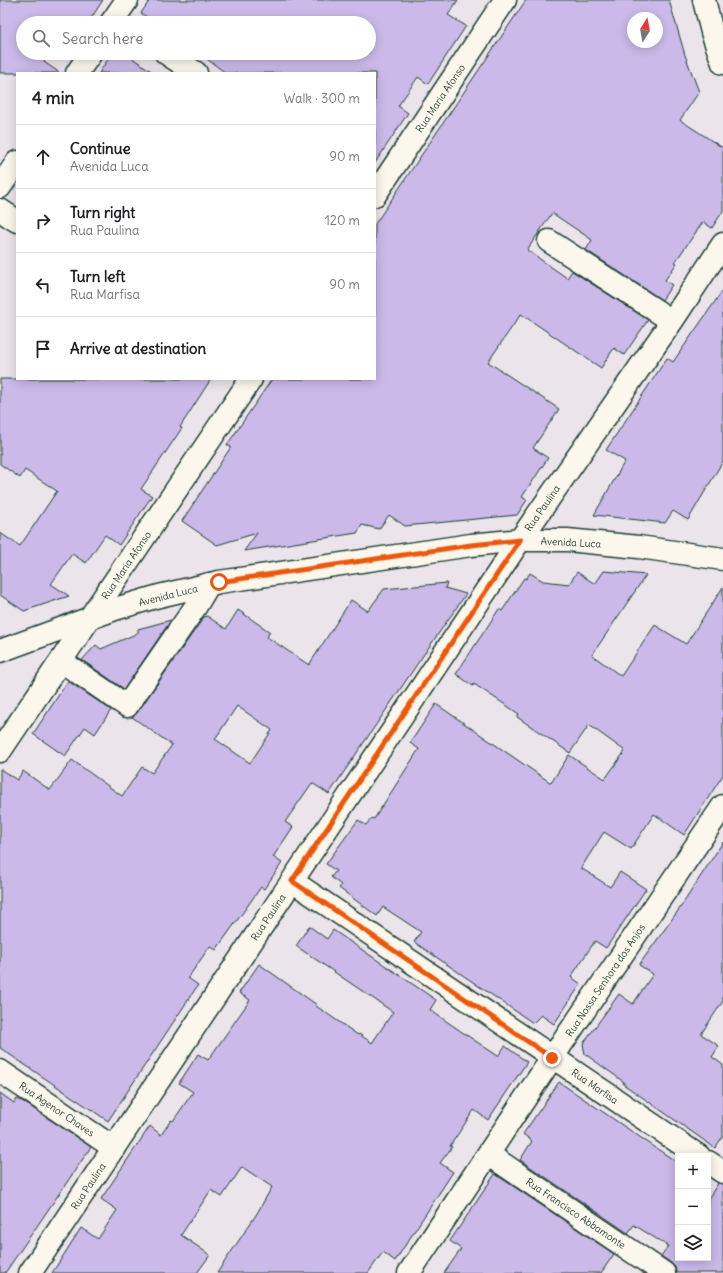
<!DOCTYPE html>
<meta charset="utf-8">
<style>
:root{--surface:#fff;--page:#f6f6f6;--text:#202124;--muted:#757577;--line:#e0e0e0}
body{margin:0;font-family:Delius,sans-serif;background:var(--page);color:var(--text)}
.controls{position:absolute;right:12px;bottom:12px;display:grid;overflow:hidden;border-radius:0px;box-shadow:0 2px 10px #0003}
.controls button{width:36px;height:36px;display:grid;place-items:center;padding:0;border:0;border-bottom:1px solid var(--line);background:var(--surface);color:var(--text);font:20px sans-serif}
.compass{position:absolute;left:627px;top:12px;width:36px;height:36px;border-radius:50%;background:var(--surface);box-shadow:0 2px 10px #0003;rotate:11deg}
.stop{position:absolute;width:12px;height:12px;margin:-9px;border:3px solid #ea580c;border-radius:50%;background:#fff}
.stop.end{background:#ea580c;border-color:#fff;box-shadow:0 1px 4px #0008}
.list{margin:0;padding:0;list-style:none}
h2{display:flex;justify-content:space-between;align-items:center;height:52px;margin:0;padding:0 16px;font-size:17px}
h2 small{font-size:13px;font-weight:400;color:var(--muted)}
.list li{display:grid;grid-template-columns:26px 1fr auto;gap:12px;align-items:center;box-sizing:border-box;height:64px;padding:0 16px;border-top:1px solid var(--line)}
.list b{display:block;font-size:15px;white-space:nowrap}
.list p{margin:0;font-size:13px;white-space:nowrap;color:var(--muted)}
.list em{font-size:13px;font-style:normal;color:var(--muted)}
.icon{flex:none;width:22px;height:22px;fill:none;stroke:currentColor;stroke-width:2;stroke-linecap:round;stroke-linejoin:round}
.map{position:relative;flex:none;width:723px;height:1273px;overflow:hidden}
.search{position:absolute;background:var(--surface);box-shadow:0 2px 10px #0003;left:16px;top:16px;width:360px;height:44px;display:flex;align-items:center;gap:10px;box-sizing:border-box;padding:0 14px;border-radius:22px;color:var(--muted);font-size:15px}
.panel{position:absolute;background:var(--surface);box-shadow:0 2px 10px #0003;left:16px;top:72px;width:360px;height:308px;border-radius:0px}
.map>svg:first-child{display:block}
.building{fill:#cab9e9;stroke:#1f3d34;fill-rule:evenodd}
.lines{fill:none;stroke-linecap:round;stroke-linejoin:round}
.street-casing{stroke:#1f3d34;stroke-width:25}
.secondary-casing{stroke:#1f3d34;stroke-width:25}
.street{stroke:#fbf7ec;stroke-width:22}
.secondary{stroke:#fbf7ec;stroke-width:22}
.route{stroke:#ea580c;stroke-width:5}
.labels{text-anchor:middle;stroke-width:3;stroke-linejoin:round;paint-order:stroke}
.street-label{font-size:10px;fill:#1f3d34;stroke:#fbf7ec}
</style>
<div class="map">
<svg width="723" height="1273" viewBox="0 0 723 1273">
<rect width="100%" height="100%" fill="#ece4eb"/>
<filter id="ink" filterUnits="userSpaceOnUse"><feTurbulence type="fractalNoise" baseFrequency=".025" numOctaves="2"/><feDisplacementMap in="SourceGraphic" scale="8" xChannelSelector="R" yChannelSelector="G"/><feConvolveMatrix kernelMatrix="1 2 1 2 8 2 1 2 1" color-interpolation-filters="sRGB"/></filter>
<g filter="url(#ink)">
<path class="building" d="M0,0H103L88,23H23V53H50L44,62L60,73H0Z
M150,0H458L448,15L466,26L428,84L418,77L398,106L408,113L375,163V73H226L200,54L201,53H369V23H155L141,13Z
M526,0H669L685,55L699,92L680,120L723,148V211L712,228L703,222L675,262L677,263L665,280L672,285L662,300L586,250L592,240L552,213L527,250L567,278L572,271L648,320L624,355L614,348L601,368L521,314L488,362L559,409L533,448L548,458L522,497L527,500L517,515L405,526L389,515L379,529L362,525L357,533L244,551L257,533L217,545L182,521L231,447L227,445L272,379H375V224ZM633,18H657V42H633Z
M112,53H125L154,73H99Z
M723,290V461L688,520L673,511L665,523L594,515L625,461L606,450L667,358L673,362Z
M0,379H211L180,427L182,428L141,489L152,496L119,545L105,535L86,563L72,554L51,584L69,596L24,611L0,595V533L20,546L57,491L25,470L20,478L0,464Z
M604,571L646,575L592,655L621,676L655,625L686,644L723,587V775L684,835L654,814L631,849L604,832L581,868L610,887L620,872L646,889L606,948L595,941L571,977L581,984L554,1024L541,1015L533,1023L414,942L421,932L383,907L377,916L339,888L341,885L331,877L336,871L326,864L358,820L366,825L372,818L374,819L419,749L410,743L436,704L551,783L569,755L605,779L625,751L589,725L570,753L517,717L519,714L474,684L473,686L456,674L499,609L502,611L524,578L526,579L530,573L543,581L569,584L577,572L595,584Z
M447,583L445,588L466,594L420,660L329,794L312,783L285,822L293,827L273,857L282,863L264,889L261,887L216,950L210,946L188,978L198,985L108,1121L0,1048V769L17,780L23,771L50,790L72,760L122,796L142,767L152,773L172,745L132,717L137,713L204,617L207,616L226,629L238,610L270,632L267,637L309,665L351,600L368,611L384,589ZM237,706L272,730L250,763L215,739Z
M171,620L124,689L82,660L96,645L101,649L138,633V629Z
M68,681L111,710L95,734L85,727L65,756L33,734Z
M723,842V1001L701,1034L719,1046L712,1057L723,1065V1136L715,1148L623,1084L624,1082L585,1054L583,1044L619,994L633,1004L653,974L639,965L680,908Z
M309,926L327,939L333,930L436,1000L430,1010L465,1034L498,1056L505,1046L527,1062L488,1120L474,1110L450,1146L452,1147L440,1163L453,1172L395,1261L383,1252L368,1273H217L256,1215L272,1187L242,1167L222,1197L211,1190L181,1235L210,1255L197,1273H52L81,1228L98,1239L117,1210L101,1199L150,1126L161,1135L171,1120L173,1121L193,1092L179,1083L198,1054L208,1060L250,1000L239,993L259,964L317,1005L316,1006L358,1035L359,1034L372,1043L393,1012L296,946Z
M559,1082L678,1163V1258H708V1199L718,1183L723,1184V1273H676L675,1267L671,1263L661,1256L668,1246L634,1225L628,1233L520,1160L532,1141L523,1134Z
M0,1093L14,1103L17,1099L22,1101L91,1147L5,1273H0Z
M495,1174L614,1254L601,1273H444L461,1249L450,1241Z"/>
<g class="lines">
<g class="street-casing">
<path id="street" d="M166,53L196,73
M375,195L505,0
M0,210L17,221
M549,241L672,321
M61,661L127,706L196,606L209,584
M0,751L251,379
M292,881L699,1156
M0,1071L114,1148
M488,1154L664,1273
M708,1162L723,1172
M30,1273L520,540L672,321L723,244
M409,1273L552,1058L723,806"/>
</g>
<g class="secondary-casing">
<path id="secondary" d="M704,0L712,32L723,63
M111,23L127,0
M77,73L91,53
M0,187L17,162
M0,651L115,609L159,596L219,582L471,545L520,540H567L639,547L723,559"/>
</g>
<use href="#street" class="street"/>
<use href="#secondary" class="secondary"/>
</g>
</g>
<g class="lines" filter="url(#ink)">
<path class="route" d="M219,582L471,545L520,540L292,881L552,1058"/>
</g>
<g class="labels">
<g class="street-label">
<text transform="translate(440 98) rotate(-56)" y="4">Rua Maria Afonso</text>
<text transform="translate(542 508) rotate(-55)" y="4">Rua Paulina</text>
<text transform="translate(571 542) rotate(3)" y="4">Avenida Luca</text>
<text transform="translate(126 565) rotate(-56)" y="4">Rua Maria Afonso</text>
<text transform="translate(168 595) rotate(-14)" y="4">Avenida Luca</text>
<text transform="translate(268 917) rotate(-56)" y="4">Rua Paulina</text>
<text transform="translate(605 980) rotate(-56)" y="4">Rua Nossa Senhora dos Anjos</text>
<text transform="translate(595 1086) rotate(34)" y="4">Rua Marfisa</text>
<text transform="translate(57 1109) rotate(34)" y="4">Rua Agenor Chaves</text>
<text transform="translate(88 1186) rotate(-56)" y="4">Rua Paulina</text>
<text transform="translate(576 1213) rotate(34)" y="4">Rua Francisco Abbamonte</text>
</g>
</g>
</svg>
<div class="controls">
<button>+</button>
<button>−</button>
<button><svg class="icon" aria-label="layers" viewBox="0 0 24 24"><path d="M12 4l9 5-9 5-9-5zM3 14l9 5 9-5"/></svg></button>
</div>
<svg class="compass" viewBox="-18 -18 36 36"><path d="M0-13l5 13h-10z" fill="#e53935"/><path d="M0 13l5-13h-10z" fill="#757577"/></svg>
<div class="stop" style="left:219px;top:582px"></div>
<div class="stop end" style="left:552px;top:1058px"></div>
<div class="search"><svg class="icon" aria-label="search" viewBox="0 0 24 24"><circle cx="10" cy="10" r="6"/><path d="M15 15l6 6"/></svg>Search here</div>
<section class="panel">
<h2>4 min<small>Walk · 300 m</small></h2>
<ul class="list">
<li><svg class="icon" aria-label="ahead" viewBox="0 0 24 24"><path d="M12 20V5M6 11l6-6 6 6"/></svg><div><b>Continue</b><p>Avenida Luca</p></div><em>90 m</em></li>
<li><svg class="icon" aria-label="right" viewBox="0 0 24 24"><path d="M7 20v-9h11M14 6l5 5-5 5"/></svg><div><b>Turn right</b><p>Rua Paulina</p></div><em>120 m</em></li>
<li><svg class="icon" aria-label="left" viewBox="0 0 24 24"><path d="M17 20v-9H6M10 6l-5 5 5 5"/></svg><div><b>Turn left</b><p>Rua Marfisa</p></div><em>90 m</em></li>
<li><svg class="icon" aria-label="arrive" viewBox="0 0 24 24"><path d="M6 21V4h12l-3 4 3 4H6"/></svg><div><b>Arrive at destination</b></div></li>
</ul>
</section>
</div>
